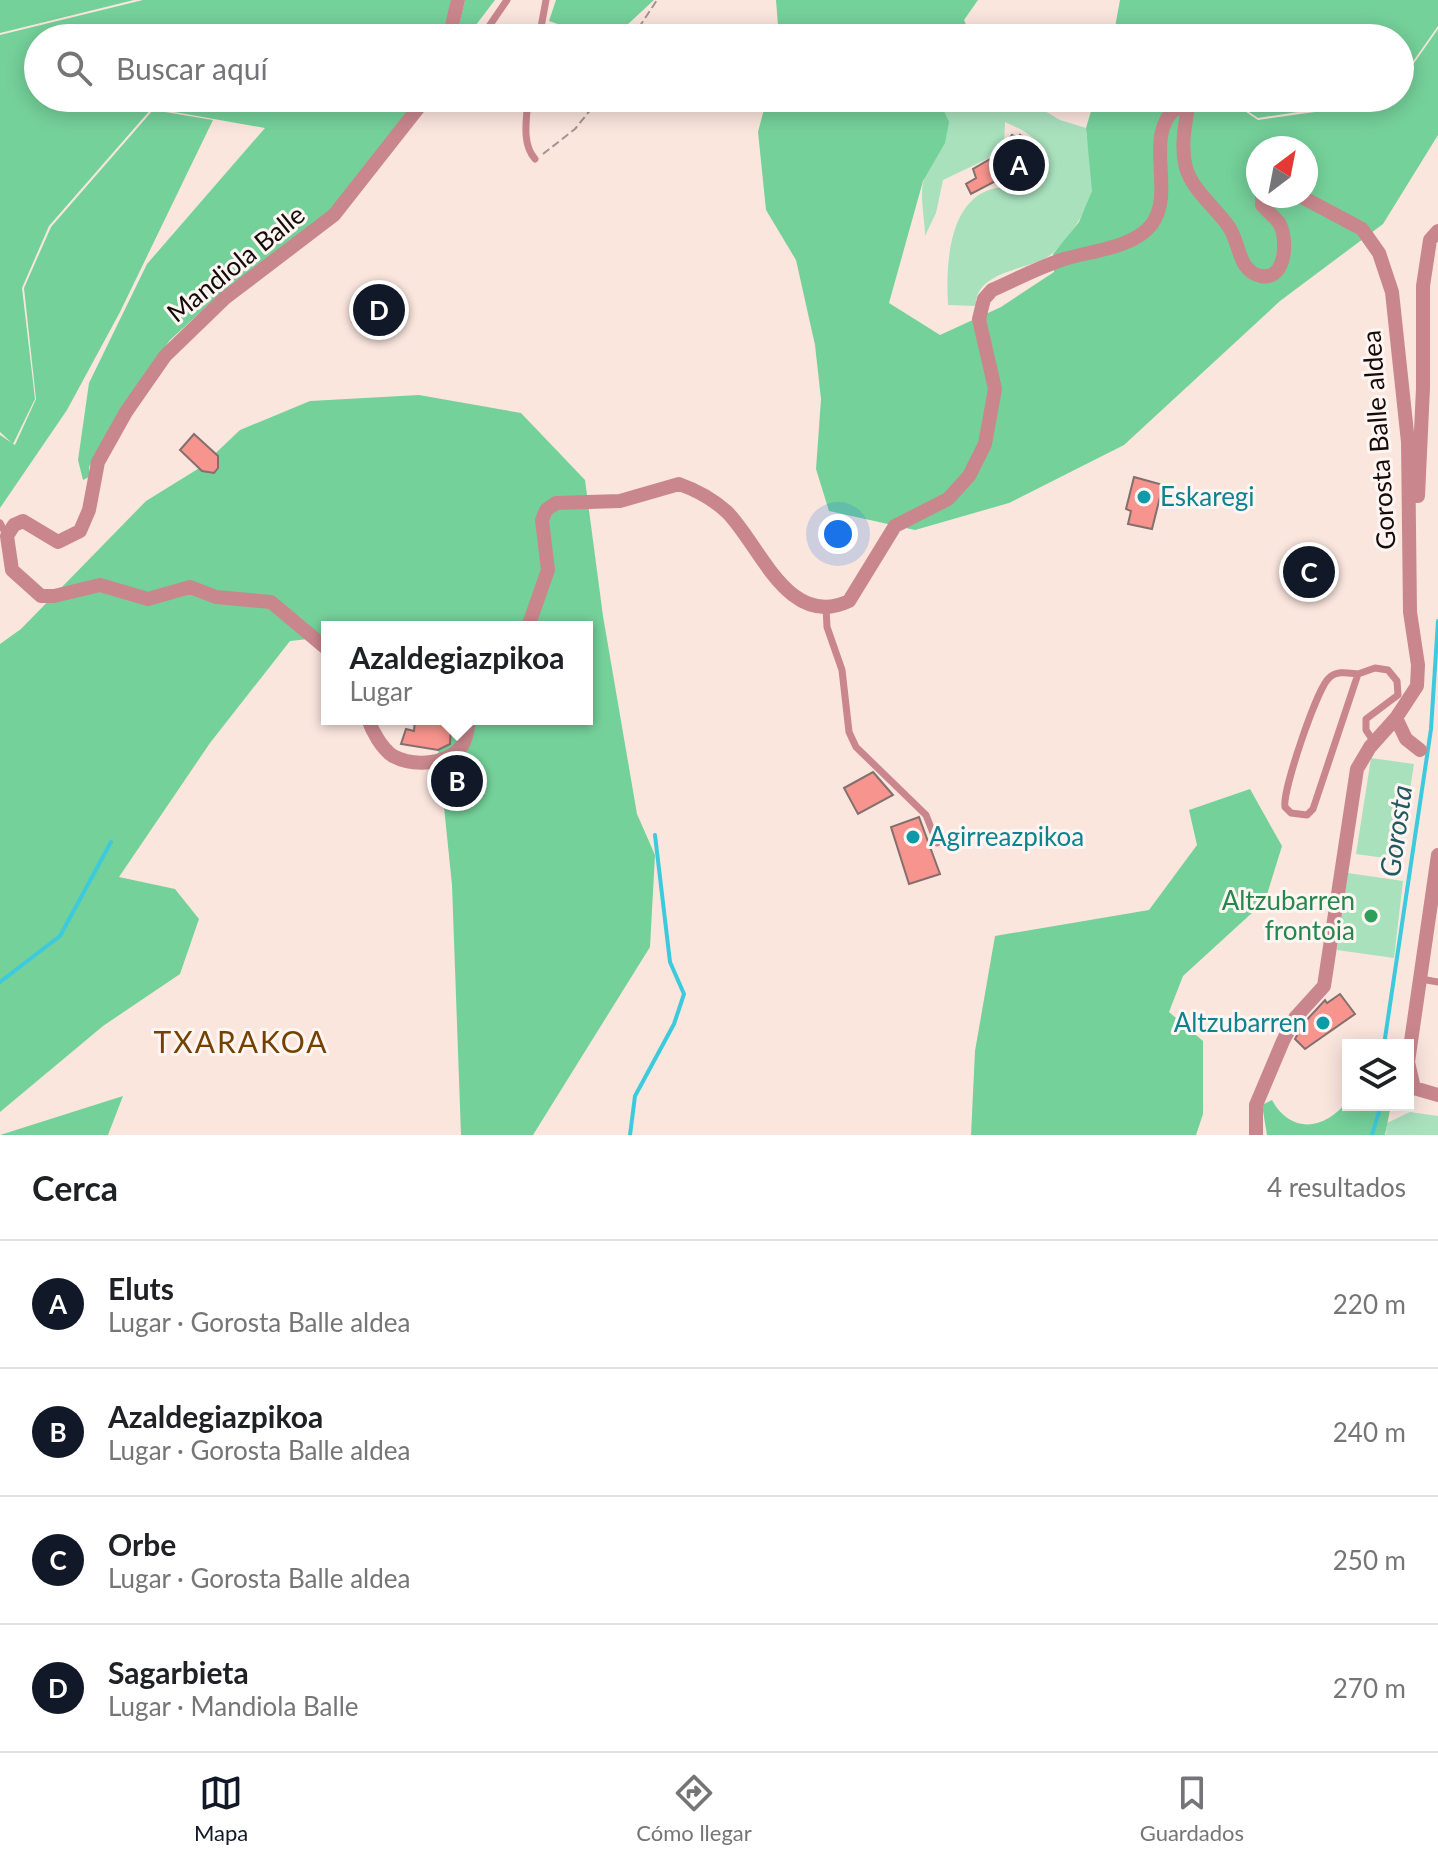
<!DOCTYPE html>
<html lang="es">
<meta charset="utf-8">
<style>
:root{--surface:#fff;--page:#f6f6f6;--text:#202124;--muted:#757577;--line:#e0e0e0;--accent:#111827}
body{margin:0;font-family:Lato,sans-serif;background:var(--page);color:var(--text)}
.controls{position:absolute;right:24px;bottom:24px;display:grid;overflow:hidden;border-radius:0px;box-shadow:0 4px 20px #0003}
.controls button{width:72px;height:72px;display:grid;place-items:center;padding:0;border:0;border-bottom:2px solid var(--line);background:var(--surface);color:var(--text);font:40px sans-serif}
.compass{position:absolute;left:1246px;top:136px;width:72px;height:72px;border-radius:50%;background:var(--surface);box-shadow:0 4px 20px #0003;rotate:32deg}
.you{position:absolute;left:838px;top:534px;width:28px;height:28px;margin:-20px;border:6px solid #fff;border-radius:50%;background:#1a73e8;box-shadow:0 0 0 12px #1a73e833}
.badge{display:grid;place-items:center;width:52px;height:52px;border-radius:50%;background:var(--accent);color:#fff;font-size:26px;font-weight:700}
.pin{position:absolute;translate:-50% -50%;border:4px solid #fff;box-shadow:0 2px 8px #0006}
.popup{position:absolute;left:321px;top:621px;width:272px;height:104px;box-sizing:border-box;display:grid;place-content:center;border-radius:0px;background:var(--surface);filter:drop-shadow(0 2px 6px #0005);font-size:26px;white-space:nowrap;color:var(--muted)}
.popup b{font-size:30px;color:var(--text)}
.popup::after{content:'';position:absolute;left:50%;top:100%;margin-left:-16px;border:16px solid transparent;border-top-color:var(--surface)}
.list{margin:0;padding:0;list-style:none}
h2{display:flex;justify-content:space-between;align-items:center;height:104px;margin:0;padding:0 32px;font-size:34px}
h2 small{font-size:26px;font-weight:400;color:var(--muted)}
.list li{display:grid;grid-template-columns:52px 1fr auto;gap:24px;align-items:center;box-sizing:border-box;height:128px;padding:0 32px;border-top:2px solid var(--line)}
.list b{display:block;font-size:30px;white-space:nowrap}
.list p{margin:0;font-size:26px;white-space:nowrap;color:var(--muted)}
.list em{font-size:26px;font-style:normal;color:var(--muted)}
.icon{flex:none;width:44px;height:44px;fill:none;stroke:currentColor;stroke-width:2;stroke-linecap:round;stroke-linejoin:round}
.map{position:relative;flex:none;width:1438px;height:1135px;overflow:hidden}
.search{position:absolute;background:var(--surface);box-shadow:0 4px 20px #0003;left:24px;right:24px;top:24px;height:88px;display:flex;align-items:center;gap:20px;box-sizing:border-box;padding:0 28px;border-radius:44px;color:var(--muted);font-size:30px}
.sheet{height:616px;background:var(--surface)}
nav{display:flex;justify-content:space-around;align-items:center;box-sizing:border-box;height:112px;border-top:2px solid var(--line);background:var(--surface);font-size:22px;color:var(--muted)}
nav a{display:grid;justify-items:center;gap:4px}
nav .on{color:var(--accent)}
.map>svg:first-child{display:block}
.green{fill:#a9e1bd}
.forest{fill:#75d19a;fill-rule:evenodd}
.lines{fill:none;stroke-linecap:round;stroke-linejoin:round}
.stream{stroke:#3dcadd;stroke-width:4}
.building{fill:#f6948d;stroke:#836f6d;stroke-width:2}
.path{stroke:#a3948d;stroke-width:2;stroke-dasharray:8 4;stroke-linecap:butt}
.lane{stroke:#c9878d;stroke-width:7}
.street{stroke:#c9878d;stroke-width:14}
.culture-dot{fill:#0f9aa8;stroke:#fff6f3;stroke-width:3}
.leisure-dot{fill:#2e9e5b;stroke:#fff6f3;stroke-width:3}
.labels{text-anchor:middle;stroke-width:6;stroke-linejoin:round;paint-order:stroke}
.street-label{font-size:26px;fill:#130c09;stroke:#fff6f3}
.culture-label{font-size:26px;fill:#0d838f;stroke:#fff6f3;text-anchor:start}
.leisure-label{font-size:26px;fill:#27864d;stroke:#fff6f3;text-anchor:end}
.water-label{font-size:28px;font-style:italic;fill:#205961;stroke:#fff6f3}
.quarter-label{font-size:30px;letter-spacing:2px;fill:#754100;stroke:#fff6f3}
</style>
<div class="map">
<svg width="1438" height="1135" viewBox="0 0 1438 1135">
<rect width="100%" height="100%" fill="#fbe6de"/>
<path class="green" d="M938,98H1023L1060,120L1086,128C1087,147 1094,170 1092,190C1091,207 1066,241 1053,253C1035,270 974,269 976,306L948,305C945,255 951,177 1020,188L1034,179L1047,162C1042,139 1025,131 1005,122L1004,144L987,159L943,180L936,213L925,236C925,220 919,194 924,179C938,139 959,145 938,98Z
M1371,758L1414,764L1399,860L1356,854Z
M1348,873L1403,881L1394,958L1337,950Z
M1410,1112L1438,1116V1135H1386L1387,1123Z"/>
<path class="forest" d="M0,0H134L0,33Z
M143,0H453L446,38H38V98H420L331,213L227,288L170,340L136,387L89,467V477L83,480L78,460L89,383L147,264L265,128L152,108L49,226L22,288L35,399L13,444L0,432V35Z
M465,0H495L466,38H456Z
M556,0H654L613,38H598L549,21Z
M776,0H978L964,20L972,38H779Z
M1120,0H1438V26L1400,80V38H1113Z
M1438,29V135L1383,224L1280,301L1124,445L1009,503L915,530L829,511L816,469L821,399L815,345L796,260L766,210L758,132L767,98H938L949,122L945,143L923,181L889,303L940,335L1001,307L1054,272L1053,254L1079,222L1092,191L1086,128L1095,98H1225L1258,120L1387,102L1389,98H1400V83ZM1258,148H1306V196H1258Z
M1228,98H1387L1258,118Z
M153,110L213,120L120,312L67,410L0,508V435L15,445L36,399L24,288L51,227Z
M419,395L521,413L585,480L603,616L637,814L655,855L650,947L533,1135H461L452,885L436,729L428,719H587V627H327V637L290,641L210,743L119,877L175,889L199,919L180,974L103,1026L0,1112V644L21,629L146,501L201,467L240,430L310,401Z
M1250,789L1282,846L1265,901L1183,976L1169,1012L1203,1041V1114L1196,1135H971L975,1051L995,936L1149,910L1197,845L1189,810Z
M123,1096L108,1135H0Z
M1272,1100C1291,1135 1326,1130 1348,1100V1105H1391L1385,1135H1267L1262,1105Z"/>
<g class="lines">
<path class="stream" d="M0,982L60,936L111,842
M1384,1045L1431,729L1438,621
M630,1135L635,1096L674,1024L684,994L670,962L655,835
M1372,1135L1381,1105"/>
</g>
<path class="building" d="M1012,135L1018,138L1020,135L1042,150L1036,159L1041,163L1033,175L1027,172L1020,182L1007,175L971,194L966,184L976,178L973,169L992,158L997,168L1012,147L1006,143Z
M385,286L403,303L365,333L352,322Z
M194,434L218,456V468L214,473L202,471L180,450Z
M1134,477L1163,485L1152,529L1128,524L1131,511L1126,509Z
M1304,551L1329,564L1314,592L1289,580Z
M415,719H444V726H451L450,744L438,750L401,744L406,729L414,731Z
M462,760L466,767L472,766L483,795L454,806L448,791L440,792L433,772Z
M873,772L893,795L858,814L844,788Z
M919,817L940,874L909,884L891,827Z
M1340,994L1355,1014L1305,1049L1295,1039L1303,1024L1325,1000L1327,1003Z"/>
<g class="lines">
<path class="path" d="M632,38L657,0
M543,154L575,129L600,98"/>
<path class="lane" d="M481,38L507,0
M539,38L546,0
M528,98C527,118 521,143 535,159
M0,523L7,536
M826,608L827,627L842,670L849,732L856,747L926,815L937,843
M1358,674C1348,673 1337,670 1329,678C1317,688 1282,792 1285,807L1291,813L1307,815L1313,809L1358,674L1375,668L1388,670L1397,681L1398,695L1366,719V730L1374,742
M1421,979L1438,982"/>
<path class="street" d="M449,38L458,0
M1300,196L1362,229L1379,253L1392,292L1408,442L1410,612L1418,665L1417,686L1396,718L1406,739L1420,750
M1418,496L1423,388V286L1430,240L1438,231
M528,627L548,570L542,520L546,510L556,503L620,501L679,484C696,490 714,500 727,512C760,545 788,630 849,601L895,526L948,499L969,476L985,444L995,389L979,319L984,299L992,290C1015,280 1037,268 1061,260C1088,251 1133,249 1152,224C1176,191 1142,135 1177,107L1187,113C1184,132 1181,149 1186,168C1193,191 1216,208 1229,227C1240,243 1238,272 1261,276C1287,281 1288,237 1279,223C1275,217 1267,211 1262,205V196
M327,649L271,602L216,597L190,587L148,599L100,585L54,596H41L12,570L7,536L14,525L23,521L58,542L80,531L89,510L98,462L126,412L165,356L225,298L334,215L426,98
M368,719C372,731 382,749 393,756C414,767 450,765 463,744C467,737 468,727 469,719
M1438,855L1408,1062L1414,1088L1438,1095
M1256,1135V1105L1283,1041L1295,1018L1324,986L1357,769L1370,747L1396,718"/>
</g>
<g class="culture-dot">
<circle cx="1144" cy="497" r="8"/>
<circle cx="913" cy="837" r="8"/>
<circle cx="1323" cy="1023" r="8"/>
</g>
<circle class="leisure-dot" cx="1371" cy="916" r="8"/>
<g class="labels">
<g class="street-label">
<text transform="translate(236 264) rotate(-39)" y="9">Mandiola Balle</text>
<text transform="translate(1379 440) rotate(-94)" y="9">Gorosta Balle aldea</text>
</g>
<g class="culture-label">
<text x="1160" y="506">Eskaregi</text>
<text x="929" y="846">Agirreazpikoa</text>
<text x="1307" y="1032" text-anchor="end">Altzubarren</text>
</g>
<g class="leisure-label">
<text x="1355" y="910">Altzubarren<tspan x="1355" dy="30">frontoia</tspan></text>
</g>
<g class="water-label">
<text transform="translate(1396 831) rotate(-82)" y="10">Gorosta</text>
</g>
<g class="quarter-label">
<text x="241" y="1053">TXARAKOA</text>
</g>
</g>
</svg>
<div class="controls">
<button><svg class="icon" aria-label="layers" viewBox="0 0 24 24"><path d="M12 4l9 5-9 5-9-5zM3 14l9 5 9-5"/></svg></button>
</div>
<svg class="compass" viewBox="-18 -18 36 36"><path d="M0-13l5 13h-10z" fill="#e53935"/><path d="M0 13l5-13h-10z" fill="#757577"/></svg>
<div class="you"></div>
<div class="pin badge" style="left:1019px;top:165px">A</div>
<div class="pin badge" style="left:457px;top:781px">B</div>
<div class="popup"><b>Azaldegiazpikoa</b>Lugar</div>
<div class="pin badge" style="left:1309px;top:572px">C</div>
<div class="pin badge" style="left:379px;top:310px">D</div>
<div class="search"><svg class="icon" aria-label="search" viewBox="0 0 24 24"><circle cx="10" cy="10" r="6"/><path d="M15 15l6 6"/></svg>Buscar aquí</div>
</div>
<section class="sheet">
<h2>Cerca<small>4 resultados</small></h2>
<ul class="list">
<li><span class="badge">A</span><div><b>Eluts</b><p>Lugar · Gorosta Balle aldea</p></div><em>220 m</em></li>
<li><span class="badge">B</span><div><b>Azaldegiazpikoa</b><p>Lugar · Gorosta Balle aldea</p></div><em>240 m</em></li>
<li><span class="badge">C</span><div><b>Orbe</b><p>Lugar · Gorosta Balle aldea</p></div><em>250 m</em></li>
<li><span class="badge">D</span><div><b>Sagarbieta</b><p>Lugar · Mandiola Balle</p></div><em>270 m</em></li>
</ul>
</section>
<nav>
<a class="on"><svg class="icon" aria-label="map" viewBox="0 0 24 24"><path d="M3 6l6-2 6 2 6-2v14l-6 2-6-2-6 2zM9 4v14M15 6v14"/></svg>Mapa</a>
<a><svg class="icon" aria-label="directions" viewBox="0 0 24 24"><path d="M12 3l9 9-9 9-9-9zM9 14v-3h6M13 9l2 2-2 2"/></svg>Cómo llegar</a>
<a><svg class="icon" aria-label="saved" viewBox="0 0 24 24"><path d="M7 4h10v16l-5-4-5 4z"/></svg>Guardados</a>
</nav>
